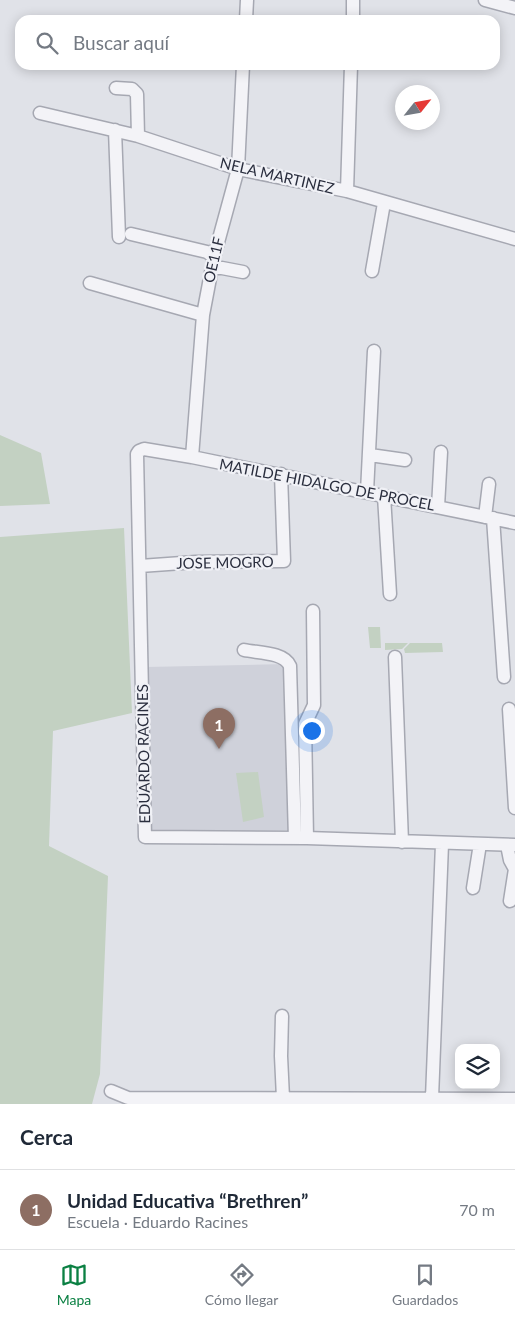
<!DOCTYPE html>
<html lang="es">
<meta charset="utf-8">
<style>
:root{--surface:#fff;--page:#f6f6f7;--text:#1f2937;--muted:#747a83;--line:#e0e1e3;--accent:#0b8043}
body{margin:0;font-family:Lato,sans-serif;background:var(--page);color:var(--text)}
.controls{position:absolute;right:15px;bottom:15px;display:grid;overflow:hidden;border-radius:10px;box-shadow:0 2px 12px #0003}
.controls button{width:45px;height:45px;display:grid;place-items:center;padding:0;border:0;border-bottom:1px solid var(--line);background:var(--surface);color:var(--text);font:25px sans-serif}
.compass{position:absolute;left:395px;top:85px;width:45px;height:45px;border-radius:50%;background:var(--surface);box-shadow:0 2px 12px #0003;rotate:59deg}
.you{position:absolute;left:311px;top:730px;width:18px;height:18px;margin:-12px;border:4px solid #fff;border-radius:50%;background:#1a73e8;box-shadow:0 0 0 8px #1a73e833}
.badge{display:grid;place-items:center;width:32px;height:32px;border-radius:50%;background:var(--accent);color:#fff;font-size:16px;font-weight:700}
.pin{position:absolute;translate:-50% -41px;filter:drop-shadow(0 1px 2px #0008)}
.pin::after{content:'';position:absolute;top:26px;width:18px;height:15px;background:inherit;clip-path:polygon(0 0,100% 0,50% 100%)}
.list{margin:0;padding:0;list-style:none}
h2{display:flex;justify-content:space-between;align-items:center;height:65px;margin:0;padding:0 20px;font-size:21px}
h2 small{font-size:16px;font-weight:400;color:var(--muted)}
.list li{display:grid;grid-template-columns:32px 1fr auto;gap:15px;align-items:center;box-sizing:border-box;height:80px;padding:0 20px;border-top:1px solid var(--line)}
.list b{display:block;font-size:19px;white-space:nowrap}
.list p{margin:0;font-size:16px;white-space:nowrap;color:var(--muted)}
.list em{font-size:16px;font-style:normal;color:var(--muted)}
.icon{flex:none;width:28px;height:28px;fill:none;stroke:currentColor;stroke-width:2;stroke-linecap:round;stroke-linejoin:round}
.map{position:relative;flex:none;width:515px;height:1104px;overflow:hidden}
.search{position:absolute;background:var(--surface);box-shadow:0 2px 12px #0003;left:15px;right:15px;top:15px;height:55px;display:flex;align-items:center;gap:12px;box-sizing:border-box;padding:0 18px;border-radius:15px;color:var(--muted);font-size:19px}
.sheet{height:145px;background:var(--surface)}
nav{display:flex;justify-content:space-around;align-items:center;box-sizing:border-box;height:70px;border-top:1px solid var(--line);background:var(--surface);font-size:14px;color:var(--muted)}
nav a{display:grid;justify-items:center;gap:2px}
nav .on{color:var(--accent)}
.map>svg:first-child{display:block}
.built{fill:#cfd1da}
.green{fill:#c3d1c2}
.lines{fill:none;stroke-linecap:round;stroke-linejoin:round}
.minor-casing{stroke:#a6a8b2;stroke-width:15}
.minor{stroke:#f3f3f7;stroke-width:12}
.labels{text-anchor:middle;stroke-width:4.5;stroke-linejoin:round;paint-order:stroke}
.street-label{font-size:15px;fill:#2a2e3e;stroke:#f0f1f6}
</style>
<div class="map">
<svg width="515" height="1104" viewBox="0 0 515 1104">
<rect width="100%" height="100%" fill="#e0e2e8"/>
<path class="built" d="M286,664L291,830L152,833L146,667Z"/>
<path class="green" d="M0,435L41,453L50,504L0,506Z
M124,528L132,713L53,731L49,846L108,876L100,1074L92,1104H0V537Z
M368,627H380L381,648H370Z
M385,643H408L402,649L385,650Z
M410,643H442L443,652L405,653L404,649Z
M258,772L264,817L243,822L236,773Z"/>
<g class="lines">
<g class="minor-casing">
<path id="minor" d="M485,0L515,8
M246,20L247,0
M353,20V0
M116,88L132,89L137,94L138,136
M40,113L138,136L238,169L347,191L515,239
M115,130L119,237
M347,191L351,65
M131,234L207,252L214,257
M212,268H222L243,272
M372,271L384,203
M90,283L203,315
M370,455L405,460
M192,457L203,315L214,257L238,169L243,65
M367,492L374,351
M384,496L390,594
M438,507L441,452
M485,517L489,484
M493,518L504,677
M515,523L192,457L144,449L139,451L137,454L145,837L307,838L515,845
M140,566L196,562L284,561L281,474
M244,650C258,653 284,652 290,666L295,838
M395,657L402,842
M509,709L515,808
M307,838L305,724L314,705L313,611
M507,845L510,860L515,869L510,901
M473,888L480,844
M282,1016L281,1056L283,1098
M111,1091L128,1098L515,1099
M432,1098L442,844"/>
</g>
<use href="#minor" class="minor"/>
</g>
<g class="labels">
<g class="street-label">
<text transform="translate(277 176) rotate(13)" y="5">NELA MARTINEZ</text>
<text transform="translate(214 260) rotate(-77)" y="5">OE11F</text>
<text transform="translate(327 485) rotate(11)" y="5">MATILDE HIDALGO DE PROCEL</text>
<text transform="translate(225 563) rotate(-1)" y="5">JOSE MOGRO</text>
<text transform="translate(144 754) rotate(-91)" y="5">EDUARDO RACINES</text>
</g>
</g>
</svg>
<div class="controls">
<button><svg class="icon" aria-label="layers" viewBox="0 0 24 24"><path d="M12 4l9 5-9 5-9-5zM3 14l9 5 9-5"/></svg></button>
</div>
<svg class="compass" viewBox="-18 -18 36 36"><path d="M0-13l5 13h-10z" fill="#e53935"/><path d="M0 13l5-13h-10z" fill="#747a83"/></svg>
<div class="you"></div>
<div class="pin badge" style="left:219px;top:749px;background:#8d6e63">1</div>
<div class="search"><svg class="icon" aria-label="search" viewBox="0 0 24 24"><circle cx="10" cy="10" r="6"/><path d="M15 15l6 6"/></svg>Buscar aquí</div>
</div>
<section class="sheet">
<h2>Cerca<small></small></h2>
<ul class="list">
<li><span class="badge" style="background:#8d6e63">1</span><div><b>Unidad Educativa “Brethren”</b><p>Escuela · Eduardo Racines</p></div><em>70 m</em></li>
</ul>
</section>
<nav>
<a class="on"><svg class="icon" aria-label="map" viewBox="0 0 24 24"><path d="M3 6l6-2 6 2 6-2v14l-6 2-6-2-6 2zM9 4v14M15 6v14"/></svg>Mapa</a>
<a><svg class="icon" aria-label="directions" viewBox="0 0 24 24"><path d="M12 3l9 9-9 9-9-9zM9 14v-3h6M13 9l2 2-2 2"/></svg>Cómo llegar</a>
<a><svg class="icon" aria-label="saved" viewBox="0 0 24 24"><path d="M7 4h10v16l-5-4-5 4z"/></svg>Guardados</a>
</nav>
